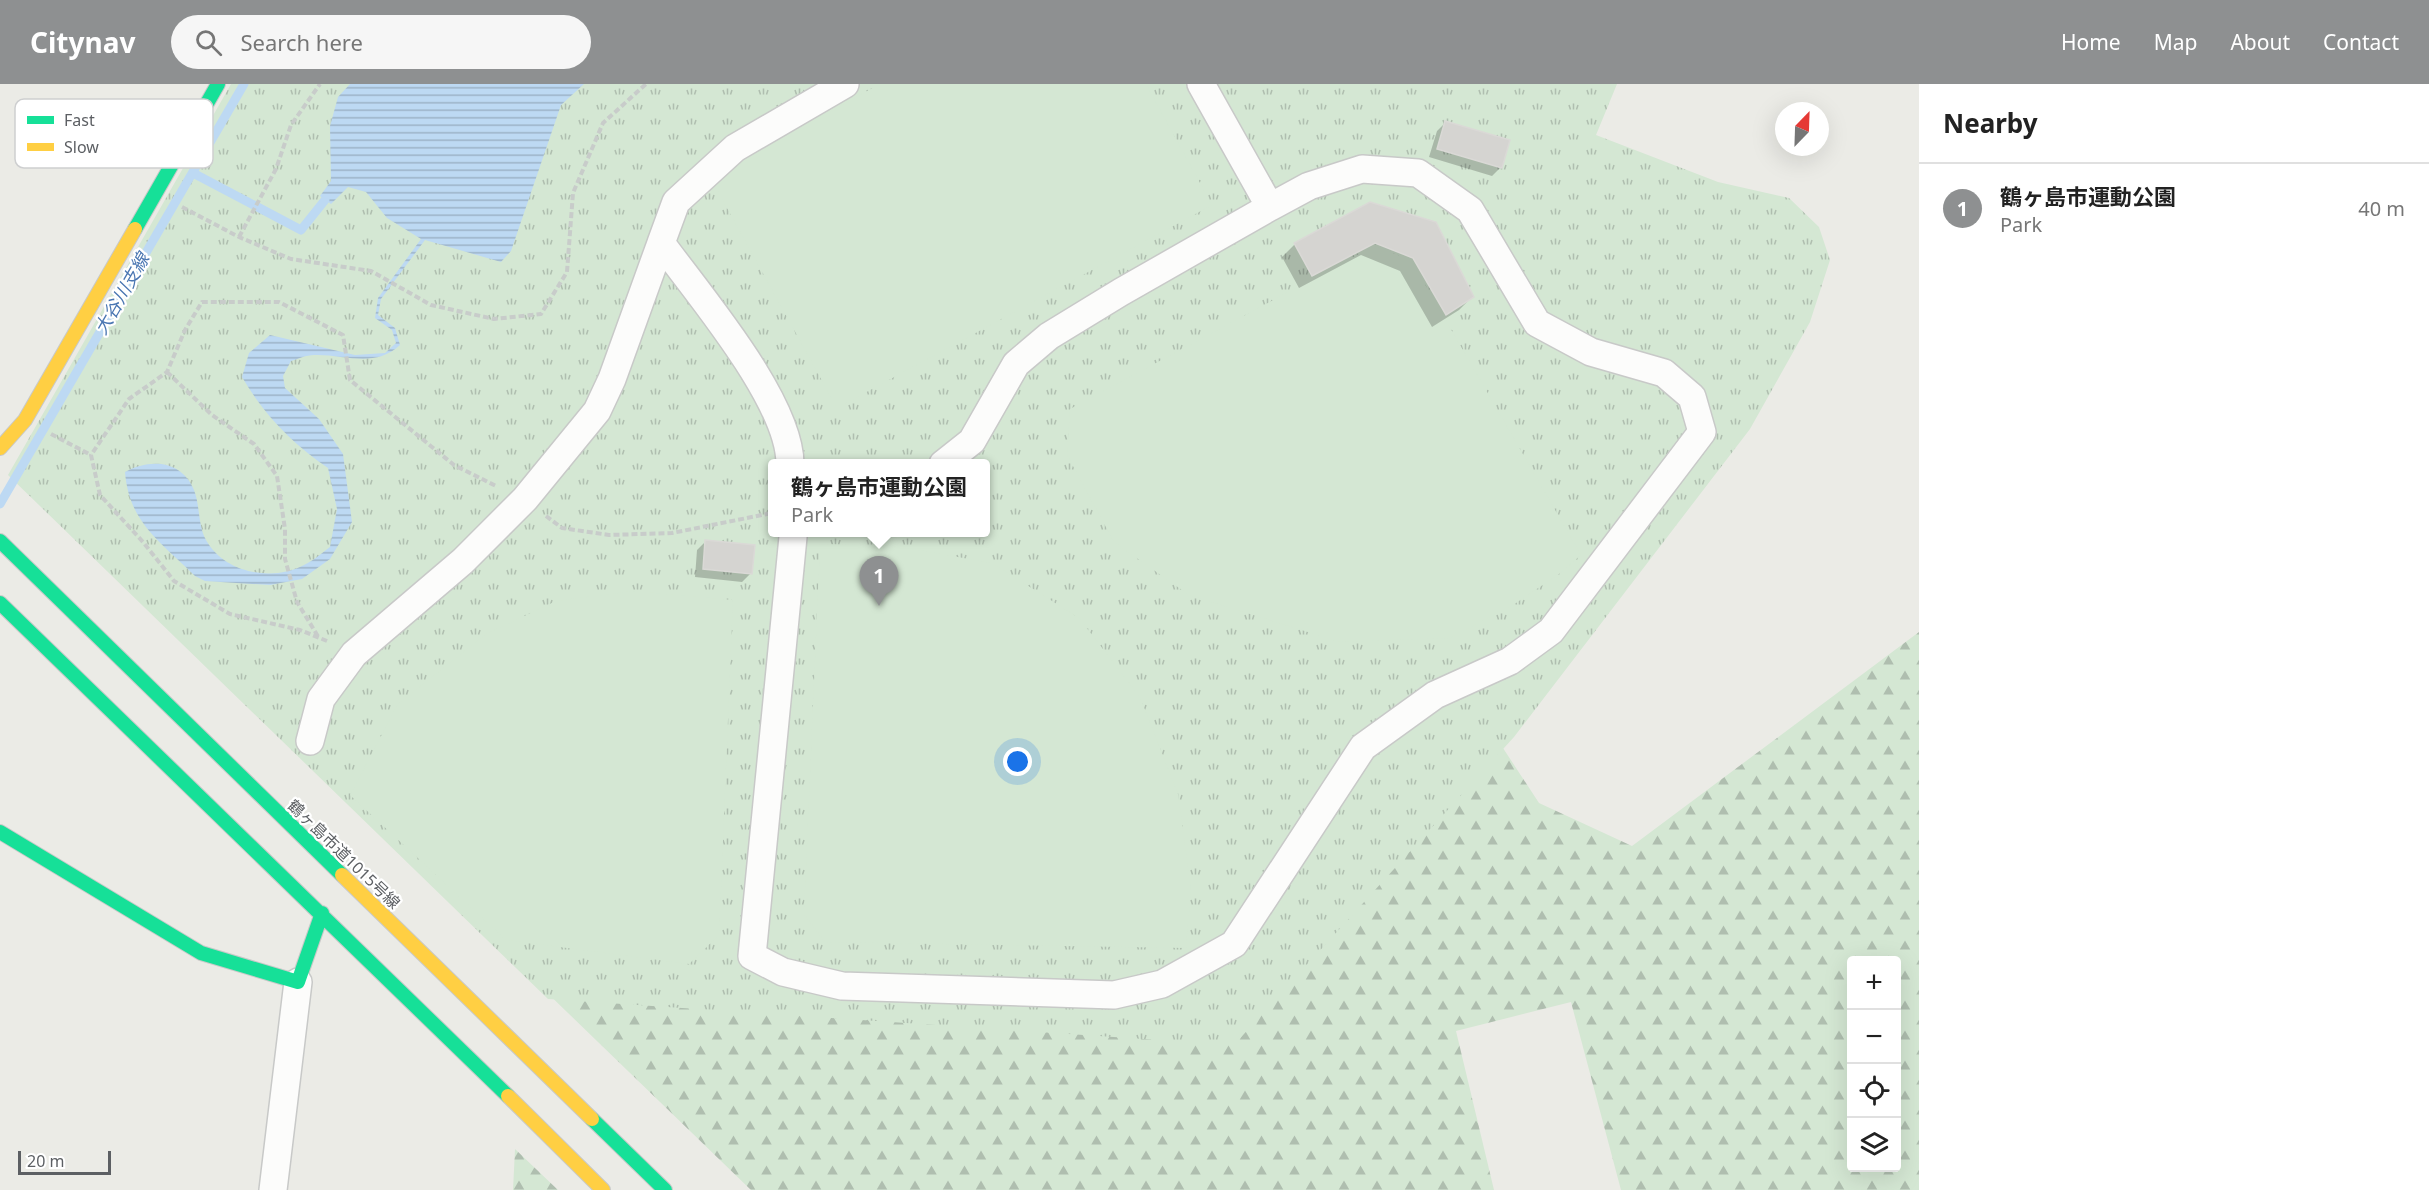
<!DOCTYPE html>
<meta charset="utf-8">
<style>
:root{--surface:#fff;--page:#f6f6f6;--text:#222;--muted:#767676;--line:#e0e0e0;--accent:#8e9091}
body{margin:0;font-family:"Noto Sans","Noto Sans JP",sans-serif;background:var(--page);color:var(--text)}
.controls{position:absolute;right:18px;bottom:18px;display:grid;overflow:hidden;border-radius:6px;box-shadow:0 6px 24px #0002}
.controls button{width:54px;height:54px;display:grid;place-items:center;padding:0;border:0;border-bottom:2px solid var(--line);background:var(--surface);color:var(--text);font:30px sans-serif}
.compass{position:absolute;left:1775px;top:18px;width:54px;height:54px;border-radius:50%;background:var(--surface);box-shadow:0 6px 24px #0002;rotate:23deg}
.scale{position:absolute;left:18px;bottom:15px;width:93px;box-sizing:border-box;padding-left:6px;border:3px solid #5c5f63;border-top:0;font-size:16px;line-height:21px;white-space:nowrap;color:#5c5f63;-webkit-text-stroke:4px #fff;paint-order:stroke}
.you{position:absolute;left:1018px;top:678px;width:21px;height:21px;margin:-15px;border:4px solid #fff;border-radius:50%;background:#1a73e8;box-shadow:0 0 0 9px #1a73e833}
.badge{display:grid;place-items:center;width:39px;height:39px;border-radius:50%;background:var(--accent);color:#fff;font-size:20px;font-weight:700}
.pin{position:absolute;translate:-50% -50px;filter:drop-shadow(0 2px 3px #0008)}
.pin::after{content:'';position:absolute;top:32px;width:21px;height:18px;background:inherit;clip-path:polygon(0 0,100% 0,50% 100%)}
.popup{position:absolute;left:768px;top:375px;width:222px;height:78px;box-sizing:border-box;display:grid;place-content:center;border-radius:6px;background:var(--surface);filter:drop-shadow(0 2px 4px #0005);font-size:20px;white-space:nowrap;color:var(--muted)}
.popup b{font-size:22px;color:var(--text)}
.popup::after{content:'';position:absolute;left:50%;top:100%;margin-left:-12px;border:12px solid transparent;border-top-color:var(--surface)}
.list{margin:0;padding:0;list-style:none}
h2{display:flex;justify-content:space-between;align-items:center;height:78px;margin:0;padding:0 24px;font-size:26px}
h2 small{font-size:20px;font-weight:400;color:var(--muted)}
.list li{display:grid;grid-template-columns:39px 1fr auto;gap:18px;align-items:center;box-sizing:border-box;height:90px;padding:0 24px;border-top:2px solid var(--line)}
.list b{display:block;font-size:22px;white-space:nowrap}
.list p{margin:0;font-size:20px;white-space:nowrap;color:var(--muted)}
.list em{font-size:20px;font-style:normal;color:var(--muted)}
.icon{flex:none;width:33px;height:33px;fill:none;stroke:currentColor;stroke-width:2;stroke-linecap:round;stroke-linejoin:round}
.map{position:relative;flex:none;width:1919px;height:1106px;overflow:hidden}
header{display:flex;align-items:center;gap:36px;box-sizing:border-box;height:84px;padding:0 30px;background:var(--accent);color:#fff}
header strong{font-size:28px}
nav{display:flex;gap:33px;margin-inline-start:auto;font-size:21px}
.search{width:420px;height:54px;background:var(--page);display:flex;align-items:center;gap:15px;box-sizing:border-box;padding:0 21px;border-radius:33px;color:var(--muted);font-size:22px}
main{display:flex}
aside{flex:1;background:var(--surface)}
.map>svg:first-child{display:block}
.forest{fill:url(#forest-firs);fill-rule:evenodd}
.park{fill:url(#park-tufts);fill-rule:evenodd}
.pitch{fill:#d4e7d3}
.water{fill:url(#water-rules)}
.shadow{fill:#0003}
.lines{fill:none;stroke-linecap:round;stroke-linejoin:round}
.stream{stroke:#bdd9f3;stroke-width:9}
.building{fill:#d5d4d1;stroke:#dad9d6;stroke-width:1.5}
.street-casing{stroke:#c8c9c8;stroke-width:30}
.fast-casing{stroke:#c8c9c8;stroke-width:16}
.slow-casing{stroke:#c8c9c8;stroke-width:16}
.path{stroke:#c8ccca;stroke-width:4;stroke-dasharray:6 3;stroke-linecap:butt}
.street{stroke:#fcfcfb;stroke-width:27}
.fast{stroke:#16e098;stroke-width:14}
.slow{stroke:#ffcf43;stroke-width:14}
.labels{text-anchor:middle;stroke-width:4.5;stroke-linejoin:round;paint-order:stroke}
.street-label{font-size:16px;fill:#5c5f63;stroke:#fff}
.water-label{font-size:18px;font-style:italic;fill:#4a76b2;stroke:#fff}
.key{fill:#fff;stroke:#cecfd0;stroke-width:1.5}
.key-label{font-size:16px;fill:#5c5f63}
</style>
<header>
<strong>Citynav</strong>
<div class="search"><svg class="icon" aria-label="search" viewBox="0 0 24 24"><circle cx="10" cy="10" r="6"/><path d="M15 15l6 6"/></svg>Search here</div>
<nav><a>Home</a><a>Map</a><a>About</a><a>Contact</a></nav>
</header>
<main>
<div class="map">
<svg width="1919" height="1106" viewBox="0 0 1919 1106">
<defs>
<pattern id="forest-firs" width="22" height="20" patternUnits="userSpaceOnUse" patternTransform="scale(1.5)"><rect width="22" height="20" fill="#d4e7d3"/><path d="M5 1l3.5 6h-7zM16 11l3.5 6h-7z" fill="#afbeaf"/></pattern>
<pattern id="park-tufts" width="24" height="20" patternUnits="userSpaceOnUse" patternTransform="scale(1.5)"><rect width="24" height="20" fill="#d4e7d3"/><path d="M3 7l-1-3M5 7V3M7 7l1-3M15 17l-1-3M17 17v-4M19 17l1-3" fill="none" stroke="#afbeaf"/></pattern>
<pattern id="water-rules" width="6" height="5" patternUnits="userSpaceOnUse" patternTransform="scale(1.5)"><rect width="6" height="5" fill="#bdd9f3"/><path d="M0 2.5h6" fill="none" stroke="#9db3c8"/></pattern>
</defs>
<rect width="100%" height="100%" fill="#ebebe6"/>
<path class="forest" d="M1022,362L1501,661L1539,719L1632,762L1919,548V1106H1621L1571,918L1456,947L1494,1106H751L537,899L986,448V380ZM1852,876H1896V1084H1852Z
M515,1065L558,1106H513Z"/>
<path class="park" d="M231,0H1617L1596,51L1718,98L1789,114L1819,143L1830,176L1810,238L1750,345L1514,653L1234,961L548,915L8,391ZM772,380H986V448H772Z"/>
<path class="pitch" d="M880,0H1146L1212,121L837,324L710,93Z
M1374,162L1411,176L1581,471L1559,490L1513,521L1450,554L1340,558L1189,511L1114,458L1067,371L1070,325Z
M820,460L895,462L992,479L1079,534L1140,613L1178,710L1191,805L1186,864L825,858L804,830Z
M633,507L733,516L719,851L689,880L506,856L350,711L398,620L486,550L556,517Z"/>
<path class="water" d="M350,0H584L561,21L511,167L501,178L425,156L381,215L378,231L395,244L400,261C374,285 345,270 314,271C306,271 298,275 291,277L283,292L285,304L319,335L343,370L352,438L330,475L302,495L270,501L205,497L195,492C161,458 129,439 125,388C150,374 182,376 194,406C200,421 198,442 206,456C224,489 272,498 304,481C313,477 322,469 330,463L337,425L328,384C293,360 264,331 242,293L249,269L270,251L355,271L385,269L396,259L392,246L375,234L378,214L421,155L387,134L366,108L348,103L331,120L320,112L331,97L330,42L338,13Z"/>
<path class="shadow" d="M1446,38L1501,83L1492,92L1429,73L1437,47Z
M1371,120L1472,213L1459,226L1432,243L1400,187L1361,171L1299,204L1282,173L1295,160Z
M706,457L751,489L742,498L695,493L697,466Z"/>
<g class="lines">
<path class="stream" d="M193,89L301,146L325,116
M0,420L244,0"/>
</g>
<path class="building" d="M1445,37L1510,56L1502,84L1437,65Z
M1370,118L1436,138L1474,213L1446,231L1413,174L1375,159L1312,192L1294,159Z
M705,456L755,461L752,490L703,485Z"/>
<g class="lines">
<g class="street-casing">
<path id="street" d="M790,380C790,317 699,211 661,159L676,118L735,64L845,0
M943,380L972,357L1016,280L1049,252L1121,208L1270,123L1201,0
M793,453L752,872L783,888L842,902L1114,911L1162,900L1234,860L1363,663L1435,611L1510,577L1551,547L1702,348L1692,313L1664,289L1591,268L1537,239L1470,126L1418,89L1362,85L1309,102L1270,123
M310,657L321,615L354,570L463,477L525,415L597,327L612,295L661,159
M273,1106L298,898"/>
</g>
<g class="fast-casing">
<path id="fast" d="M135,145L218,0
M0,457L342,791
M0,519L508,1012
M0,748L201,869L298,898L322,829
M592,1035L665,1106"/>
</g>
<g class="slow-casing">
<path id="slow" d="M0,364L25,336L135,145
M342,791L592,1035
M508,1012L603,1106"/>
</g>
<path class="path" d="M182,123L239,153L291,175L371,187L431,221L494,235L541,230L567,188L573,109L603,39L646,0
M239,153L276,85L291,41L320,0
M167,288L212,331L254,360L277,392L285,445V475L297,518L319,554
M51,350L91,371
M546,432L562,444L609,451L672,449L772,429
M327,557L300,546L230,530L174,497L143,458L100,411L91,371L129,315L167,288L185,246L202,218H279L343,251L350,296L454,381L496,402"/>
<use href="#street" class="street"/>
<use href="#fast" class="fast"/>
<use href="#slow" class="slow"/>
</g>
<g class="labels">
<g class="street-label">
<text transform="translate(344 770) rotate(44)" y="6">鶴ヶ島市道1015号線</text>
</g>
<g class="water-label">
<text transform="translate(122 210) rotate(-60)" y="6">大谷川支線</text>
</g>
</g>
<rect x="15" y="15" width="198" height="69" rx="9" class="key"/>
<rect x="27" y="32" width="27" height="8" fill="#16e098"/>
<rect x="27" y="59" width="27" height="8" fill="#ffcf43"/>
<g class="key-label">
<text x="64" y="42">Fast</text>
<text x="64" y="69">Slow</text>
</g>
</svg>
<div class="controls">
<button>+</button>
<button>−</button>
<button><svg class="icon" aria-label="locate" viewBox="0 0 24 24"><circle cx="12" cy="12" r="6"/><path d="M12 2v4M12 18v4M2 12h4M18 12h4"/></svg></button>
<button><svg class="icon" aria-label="layers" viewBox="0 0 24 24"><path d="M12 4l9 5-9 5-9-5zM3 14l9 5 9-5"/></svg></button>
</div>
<svg class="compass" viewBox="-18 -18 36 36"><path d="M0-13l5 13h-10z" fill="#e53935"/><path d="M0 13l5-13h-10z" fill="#767676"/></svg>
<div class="scale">20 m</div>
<div class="you"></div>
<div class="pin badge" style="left:879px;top:522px">1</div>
<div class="popup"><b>鶴ヶ島市運動公園</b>Park</div>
</div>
<aside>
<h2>Nearby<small></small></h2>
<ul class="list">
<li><span class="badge">1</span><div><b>鶴ヶ島市運動公園</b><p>Park</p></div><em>40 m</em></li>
</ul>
</aside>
</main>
